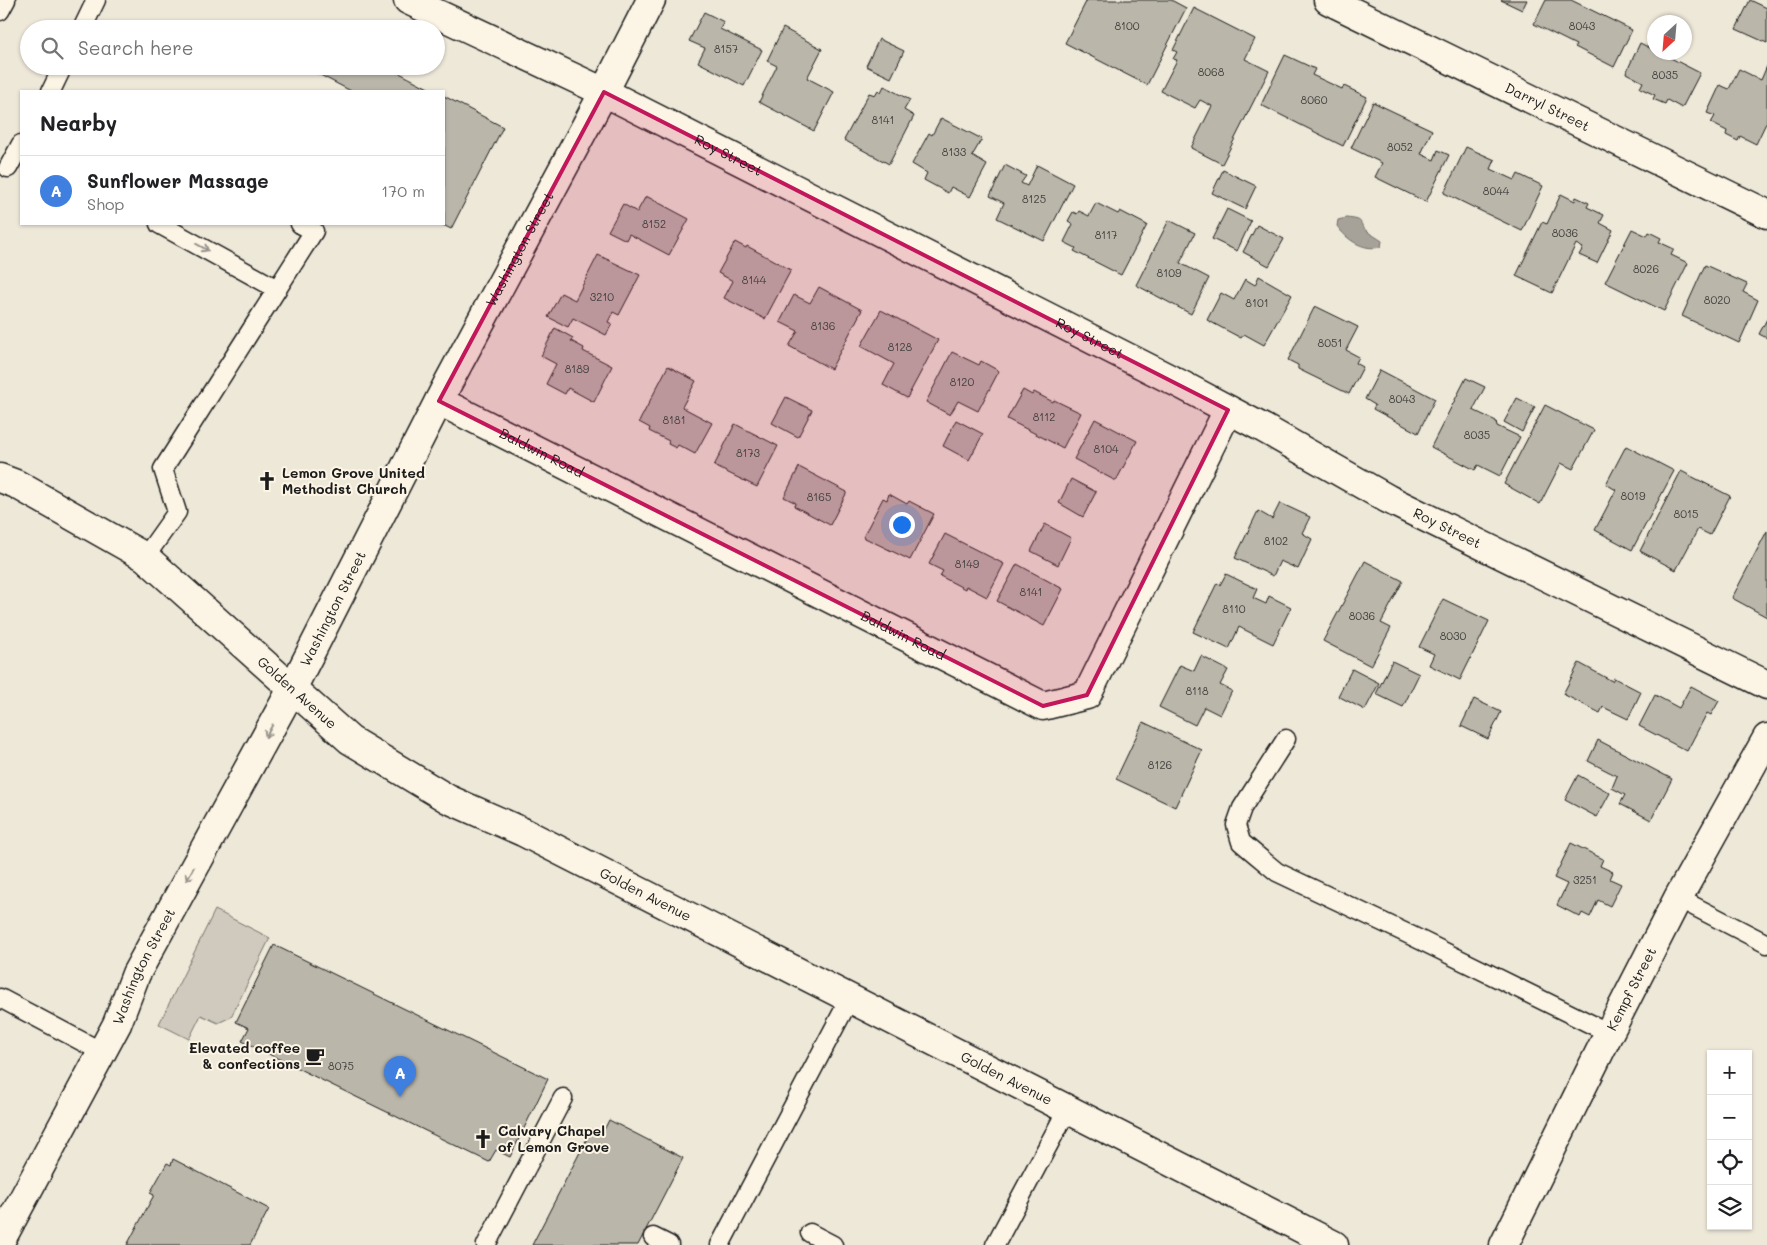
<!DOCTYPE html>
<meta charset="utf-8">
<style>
:root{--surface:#fff;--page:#f2f2f2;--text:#202124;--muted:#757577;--line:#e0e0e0;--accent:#b45309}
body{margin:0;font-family:Mali,sans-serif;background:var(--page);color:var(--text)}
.controls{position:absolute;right:15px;bottom:15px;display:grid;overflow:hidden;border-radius:0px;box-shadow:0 1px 4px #0004}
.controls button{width:45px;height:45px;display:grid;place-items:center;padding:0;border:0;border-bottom:1px solid var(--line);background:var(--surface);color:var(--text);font:25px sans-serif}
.compass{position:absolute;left:1647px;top:15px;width:45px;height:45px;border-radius:50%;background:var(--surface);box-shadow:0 1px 4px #0004;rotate:206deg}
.you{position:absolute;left:901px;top:524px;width:18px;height:18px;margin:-12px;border:4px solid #fff;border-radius:50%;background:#1a73e8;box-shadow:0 0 0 8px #1a73e833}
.badge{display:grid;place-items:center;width:32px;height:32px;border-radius:50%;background:var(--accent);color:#fff;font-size:16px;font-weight:700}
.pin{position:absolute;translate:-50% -41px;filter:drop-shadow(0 1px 2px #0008)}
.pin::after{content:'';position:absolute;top:26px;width:18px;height:15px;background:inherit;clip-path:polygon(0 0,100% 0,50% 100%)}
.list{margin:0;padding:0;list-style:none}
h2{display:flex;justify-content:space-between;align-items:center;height:65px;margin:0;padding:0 20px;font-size:21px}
h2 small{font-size:16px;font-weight:400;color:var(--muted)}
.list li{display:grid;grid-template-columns:32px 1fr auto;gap:15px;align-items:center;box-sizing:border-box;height:70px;padding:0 20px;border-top:1px solid var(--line)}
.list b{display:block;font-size:19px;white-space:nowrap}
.list p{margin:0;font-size:16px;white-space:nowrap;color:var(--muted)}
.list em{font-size:16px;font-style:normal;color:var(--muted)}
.icon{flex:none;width:28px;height:28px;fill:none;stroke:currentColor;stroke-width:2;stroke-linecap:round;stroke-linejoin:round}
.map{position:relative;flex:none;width:1767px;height:1245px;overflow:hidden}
.search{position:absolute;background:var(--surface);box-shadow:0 1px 4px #0004;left:20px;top:20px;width:425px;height:55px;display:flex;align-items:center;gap:12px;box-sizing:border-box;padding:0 18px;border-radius:28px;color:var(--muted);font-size:19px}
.panel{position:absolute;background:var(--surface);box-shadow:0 1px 4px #0004;left:20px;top:90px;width:425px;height:135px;border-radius:0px}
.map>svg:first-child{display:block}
.green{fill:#cfcabd;stroke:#76736c}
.water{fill:#a7a299;stroke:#6f6c67}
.building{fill:#bab6aa;stroke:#1c1c1c}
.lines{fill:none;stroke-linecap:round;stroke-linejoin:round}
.lane-casing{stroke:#1c1c1c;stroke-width:21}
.street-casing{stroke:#1c1c1c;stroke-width:31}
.secondary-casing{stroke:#1c1c1c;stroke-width:31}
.lane{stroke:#fcf5e5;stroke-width:18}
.street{stroke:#fcf5e5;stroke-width:28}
.secondary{stroke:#fcf5e5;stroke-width:28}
.oneway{stroke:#97938b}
.marked{fill:#c2185b;fill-opacity:0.2;stroke:#c2185b;stroke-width:4;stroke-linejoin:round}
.labels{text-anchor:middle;stroke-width:4;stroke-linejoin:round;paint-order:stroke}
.number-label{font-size:11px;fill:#444240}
.street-label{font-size:14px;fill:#1c1c1c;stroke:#fcf5e5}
.poi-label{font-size:14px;font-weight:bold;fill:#1c1c1c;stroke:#fcf5e5;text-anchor:start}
</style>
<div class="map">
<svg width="1767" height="1245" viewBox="0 0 1767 1245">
<rect width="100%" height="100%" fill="#eee8d9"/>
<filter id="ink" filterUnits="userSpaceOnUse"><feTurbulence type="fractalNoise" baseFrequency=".02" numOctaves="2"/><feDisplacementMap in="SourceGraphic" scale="10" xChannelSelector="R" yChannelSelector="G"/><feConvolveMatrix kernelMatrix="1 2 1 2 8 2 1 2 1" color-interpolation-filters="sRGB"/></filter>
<g filter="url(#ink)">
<path class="green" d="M215,910L270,938L231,1017L218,1023L201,1015L189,1039L159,1024Z"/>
<path class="water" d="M1346,218C1368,220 1356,223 1368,232C1372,235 1378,238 1382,241L1381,247C1363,251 1347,240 1337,226L1338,220Z"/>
<path class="building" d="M1087,0H1171L1186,8L1147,85L1065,43Z
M1501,0H1527L1522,10Z
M1546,0H1571L1632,30L1614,67L1575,47L1576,45L1534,24Z
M1750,0L1767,8V43L1736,29Z
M1194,8L1255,39L1245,59L1269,71L1222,164L1191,148L1212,106L1200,100L1195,108L1161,91L1177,60L1173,59L1177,52L1173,50Z
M704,12L724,22L720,29L762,50L744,86L698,62L705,48L689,41Z
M783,28L822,49L807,78L834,92L814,131L759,102L777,66L767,61Z
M879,39L904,51L891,78L866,66Z
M1640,43L1654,50V52H1659L1700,73L1682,108L1667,100L1665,104L1653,99L1655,95L1640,88L1643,82L1626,73Z
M1285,55L1315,69L1312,75L1342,89L1344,86L1367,97L1343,146L1261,105Z
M303,66H386L434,91H351Z
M1767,66V121L1756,144L1740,136L1738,141L1726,135L1727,131L1711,123L1715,116L1707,113L1720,85L1729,89L1739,69L1761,80Z
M884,86L910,100L904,110L914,116L889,164L844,140L869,93L875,95L878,90L881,92Z
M444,96L503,127L451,229L441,224H444Z
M1373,102L1432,130L1421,154L1434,160L1438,150L1449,155L1426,202L1375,177L1382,163L1351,148Z
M941,118L982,139L972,156L987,165L970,197L951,187L948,193L924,180L927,173L912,164L929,133L932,135Z
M1466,147L1495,160L1491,169L1515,180L1518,174L1543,186L1522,231L1444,193Z
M1005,165L1026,176L1021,183L1027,186L1037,165L1073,184L1044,241L997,218L1004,203L990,196Z
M1223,170L1256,186L1245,209L1212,193Z
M1561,194L1575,201L1576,197L1589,203L1587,207L1604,215L1600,223L1613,230L1597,263L1579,255L1583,248L1576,244L1552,293L1516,276L1542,222L1547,224Z
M646,196L689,219L669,255L629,234L626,240L608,231L623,204L637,212Z
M1096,203L1118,214L1120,211L1147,225L1121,275L1074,251L1076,248L1064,242L1073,224L1068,221L1073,212L1077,214L1079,211L1089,216Z
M1227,209L1251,221L1237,251L1212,239Z
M1169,220L1195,233L1180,263L1209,278L1191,314L1136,285Z
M1257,225L1284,239L1269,266L1243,252Z
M1632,229L1647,236L1649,232L1661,238L1659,242L1674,249L1671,255L1688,263L1664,311L1605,282Z
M735,242L746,248L747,246L791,270L765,319L724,298L733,281L718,273Z
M598,255L640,275L619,315L613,312L608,322L612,324L606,335L573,318L568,327L548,317L561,293L575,300Z
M1705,265L1747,284L1743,292L1758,300L1739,343L1682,316Z
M1259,276L1292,295L1264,345L1244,334L1241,338L1207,320L1221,293L1234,300L1245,279L1255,285Z
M819,287L862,310L831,369L789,346L798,331L780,322L794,295L810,303Z
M1315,306L1358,327L1346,350L1359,357L1356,363L1363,367L1349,394L1298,369V365L1288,360Z
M881,310L938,340L907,398L883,385L894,364L861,346Z
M1767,319V338L1759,334Z
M555,328L573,338L571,341L584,348L583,351L612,366L594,402L568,388L565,394L546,384L556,364L541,356Z
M952,352L979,365L981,361L999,371L978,411L958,401L950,415L926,402Z
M668,366L696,381L682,407L712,423L695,454L678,445L676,448L668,444L669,441L649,431L650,428L639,422Z
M1380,370L1435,399L1418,433L1373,409L1375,405L1365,399Z
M1466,378L1485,387L1473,410L1496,421L1497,426L1520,437L1500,476L1478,465L1475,470L1431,447Z
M1023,390L1032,395L1034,392L1053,402L1054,400L1081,413L1063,448L1007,419Z
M786,397L812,410L798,437L772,423Z
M1517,398L1535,407L1522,432L1504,422Z
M1545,405L1594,430L1573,469L1561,463L1540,504L1504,484Z
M1095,419L1137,441L1116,481L1074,459Z
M956,420L983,434L969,460L943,446Z
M735,424L778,446L757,487L714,466Z
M1626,446L1674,471L1632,550L1595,530L1616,490L1606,484Z
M799,467L847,492L830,525L794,506L796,503L784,497Z
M1681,471L1730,496L1710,535L1698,529L1676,570L1640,551Z
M1071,479L1096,492L1083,517L1059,503Z
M889,494L907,504L909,501L934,514L910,560L863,537L883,498L887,500Z
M1280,503L1310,517L1302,533L1312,539L1298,569L1280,561L1273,576L1235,558L1258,511L1272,519Z
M1045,524L1071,538L1058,565L1031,551Z
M1767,531V617L1732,598Z
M945,534L1004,564L987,597L966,586L965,589L940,576L943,571L929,564Z
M1365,561L1403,581L1381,623L1391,628L1371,666L1323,641Z
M1017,564L1063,589L1044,626L997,601Z
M1226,574L1257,589L1253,598L1266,604L1269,596L1291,607L1273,644L1239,627L1229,649L1193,632L1217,583L1220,585Z
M1443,599L1489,621L1460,680L1429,665L1434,654L1419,647Z
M1201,656L1228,670L1220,685L1232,691L1220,715L1204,707L1195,725L1159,707L1180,665L1194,671Z
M1392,661L1419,674L1403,707L1376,694Z
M1579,663L1612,681L1614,678L1641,692L1628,719L1603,707L1600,713L1563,694Z
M1352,669L1379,683L1365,710L1338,696Z
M1691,686L1719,701L1711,715L1707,713L1687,751L1639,726L1655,695L1679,708Z
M1474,699L1501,712L1488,739L1461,726Z
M1143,722L1202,750L1175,807L1116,779Z
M1598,740L1672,779L1651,820L1620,804L1625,795L1612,788L1617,776L1588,761Z
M1578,775L1610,793L1597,817L1565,800Z
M1571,843L1603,859L1600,866L1613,872L1610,879L1621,884L1610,906L1598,900L1590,917L1582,913L1580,917L1557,905L1567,884L1554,878Z
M274,945L548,1079L510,1157L496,1150L489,1162L242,1041L249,1028L236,1022Z
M609,1120L683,1158L638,1245H532L592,1129L602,1134Z
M173,1159L269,1209L250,1245H127L154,1195L150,1193L167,1163L171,1165Z"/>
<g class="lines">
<g class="lane-casing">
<path id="lane" d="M0,11L6,0
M82,29L96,0
M51,91L63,66
M8,168L21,144
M159,224L277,289
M145,557L177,512L163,469L314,231L300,224
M1286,739L1242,808L1236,825L1241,842L1254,853L1277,872L1408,934L1609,1033
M1678,898L1767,944
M0,998L102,1052
M810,1233L833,1245
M653,1237L669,1245
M486,1245L563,1098
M720,1245L849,1000
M995,1245L1067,1110"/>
</g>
<g class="street-casing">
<g id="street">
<path id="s1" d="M408,0L604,92L1182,385L1263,428L1388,499L1767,685"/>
<path id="s2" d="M1328,0L1767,214"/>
<path id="s3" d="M439,401L1043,706L1087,695L1228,410"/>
</g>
</g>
<g class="secondary-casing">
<g id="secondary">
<path id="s4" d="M0,478L16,484L145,557L350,740L448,799L523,832L1334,1245"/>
<path id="s5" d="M0,1242L117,1024L136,974L292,689L448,383L604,92L651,0"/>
<path id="s6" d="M1504,1245L1609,1033L1678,898L1767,738"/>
</g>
</g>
<use href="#lane" class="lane"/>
<use href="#street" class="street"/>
<use href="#secondary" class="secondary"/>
</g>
<defs><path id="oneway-shaft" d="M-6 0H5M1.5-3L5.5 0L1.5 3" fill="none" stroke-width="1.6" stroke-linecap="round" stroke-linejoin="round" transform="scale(1.25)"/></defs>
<g class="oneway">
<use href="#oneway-shaft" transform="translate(202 247) rotate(29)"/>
<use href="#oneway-shaft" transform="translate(269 731) rotate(119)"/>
<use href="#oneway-shaft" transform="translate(190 874) rotate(119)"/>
</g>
</g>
<path class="marked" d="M604,92L1228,410L1087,695L1043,706L439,401Z"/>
<defs>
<g id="church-bare" transform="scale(1.5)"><path d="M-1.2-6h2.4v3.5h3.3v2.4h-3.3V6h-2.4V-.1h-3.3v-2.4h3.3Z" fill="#1c1c1c" stroke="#fcf5e5" stroke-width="2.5" paint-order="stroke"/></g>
<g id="cafe-bare" transform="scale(1.5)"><path d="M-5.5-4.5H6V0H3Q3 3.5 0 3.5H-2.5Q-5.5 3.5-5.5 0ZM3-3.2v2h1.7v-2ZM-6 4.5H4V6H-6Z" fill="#1c1c1c" stroke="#fcf5e5" stroke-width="2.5" paint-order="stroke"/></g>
</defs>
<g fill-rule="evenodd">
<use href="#church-bare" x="267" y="481"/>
<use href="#cafe-bare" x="315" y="1056"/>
<use href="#church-bare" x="483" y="1139"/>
</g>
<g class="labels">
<g class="number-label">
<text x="1127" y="30">8100</text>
<text x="1582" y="30">8043</text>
<text x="726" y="53">8157</text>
<text x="1211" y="76">8068</text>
<text x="1665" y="79">8035</text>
<text x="1314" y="104">8060</text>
<text x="883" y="124">8141</text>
<text x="1400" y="151">8052</text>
<text x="954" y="156">8133</text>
<text x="1496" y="195">8044</text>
<text x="1034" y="203">8125</text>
<text x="654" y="228">8152</text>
<text x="1565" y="237">8036</text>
<text x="1106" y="239">8117</text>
<text x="1646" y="273">8026</text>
<text x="1169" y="277">8109</text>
<text x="754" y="284">8144</text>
<text x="602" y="301">3210</text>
<text x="1717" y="304">8020</text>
<text x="1257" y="307">8101</text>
<text x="823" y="330">8136</text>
<text x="1330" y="347">8051</text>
<text x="900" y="351">8128</text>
<text x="577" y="373">8189</text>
<text x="962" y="386">8120</text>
<text x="1402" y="403">8043</text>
<text x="1044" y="421">8112</text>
<text x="674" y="424">8181</text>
<text x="1477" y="439">8035</text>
<text x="1106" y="453">8104</text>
<text x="748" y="457">8173</text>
<text x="1633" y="500">8019</text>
<text x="819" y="501">8165</text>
<text x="1686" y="518">8015</text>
<text x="1276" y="545">8102</text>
<text x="967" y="568">8149</text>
<text x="1031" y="596">8141</text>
<text x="1234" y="613">8110</text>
<text x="1362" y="620">8036</text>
<text x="1453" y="640">8030</text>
<text x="1197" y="695">8118</text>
<text x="1160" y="769">8126</text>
<text x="1585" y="884">3251</text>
<text x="341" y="1070">8075</text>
</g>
<g class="street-label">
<text dy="5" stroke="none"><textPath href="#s2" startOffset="244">Darryl Street</textPath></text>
<text dy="5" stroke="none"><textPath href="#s1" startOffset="356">Roy Street</textPath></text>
<text dy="5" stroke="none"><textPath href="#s5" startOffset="1121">Washington Street</textPath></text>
<text dy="5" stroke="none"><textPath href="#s1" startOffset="761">Roy Street</textPath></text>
<text dy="5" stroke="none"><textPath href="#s3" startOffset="115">Baldwin Road</textPath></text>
<text dy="5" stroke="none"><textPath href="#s1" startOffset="1166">Roy Street</textPath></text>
<text dy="5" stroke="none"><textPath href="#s5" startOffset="716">Washington Street</textPath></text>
<text dy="5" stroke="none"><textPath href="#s3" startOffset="520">Baldwin Road</textPath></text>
<text dy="5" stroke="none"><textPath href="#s4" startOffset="369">Golden Avenue</textPath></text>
<text dy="5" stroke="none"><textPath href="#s4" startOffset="774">Golden Avenue</textPath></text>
<text dy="5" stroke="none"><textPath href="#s5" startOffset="311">Washington Street</textPath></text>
<text dy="5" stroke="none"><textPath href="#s6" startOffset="286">Kempf Street</textPath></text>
<text dy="5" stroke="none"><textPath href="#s4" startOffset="1179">Golden Avenue</textPath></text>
</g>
<g class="poi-label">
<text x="282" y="478">Lemon Grove United<tspan x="282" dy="16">Methodist Church</tspan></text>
<text x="300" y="1053" text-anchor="end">Elevated coffee<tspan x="300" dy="16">&amp; confections</tspan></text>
<text x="498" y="1136">Calvary Chapel<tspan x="498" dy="16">of Lemon Grove</tspan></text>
</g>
</g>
</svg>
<div class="controls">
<button>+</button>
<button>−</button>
<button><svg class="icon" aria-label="locate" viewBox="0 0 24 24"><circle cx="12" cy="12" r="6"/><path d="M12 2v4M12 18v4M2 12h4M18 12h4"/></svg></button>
<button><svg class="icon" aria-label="layers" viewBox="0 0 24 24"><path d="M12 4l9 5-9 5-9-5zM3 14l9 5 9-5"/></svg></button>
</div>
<svg class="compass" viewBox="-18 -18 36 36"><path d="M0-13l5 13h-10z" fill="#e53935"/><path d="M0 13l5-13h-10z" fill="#757577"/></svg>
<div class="you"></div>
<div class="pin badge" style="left:400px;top:1097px;background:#3f7fe0">A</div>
<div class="search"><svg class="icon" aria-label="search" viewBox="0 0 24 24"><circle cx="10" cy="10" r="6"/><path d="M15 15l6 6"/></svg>Search here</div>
<section class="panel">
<h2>Nearby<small></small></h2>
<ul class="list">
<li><span class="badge" style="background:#3f7fe0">A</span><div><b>Sunflower Massage</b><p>Shop</p></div><em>170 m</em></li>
</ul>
</section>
</div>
